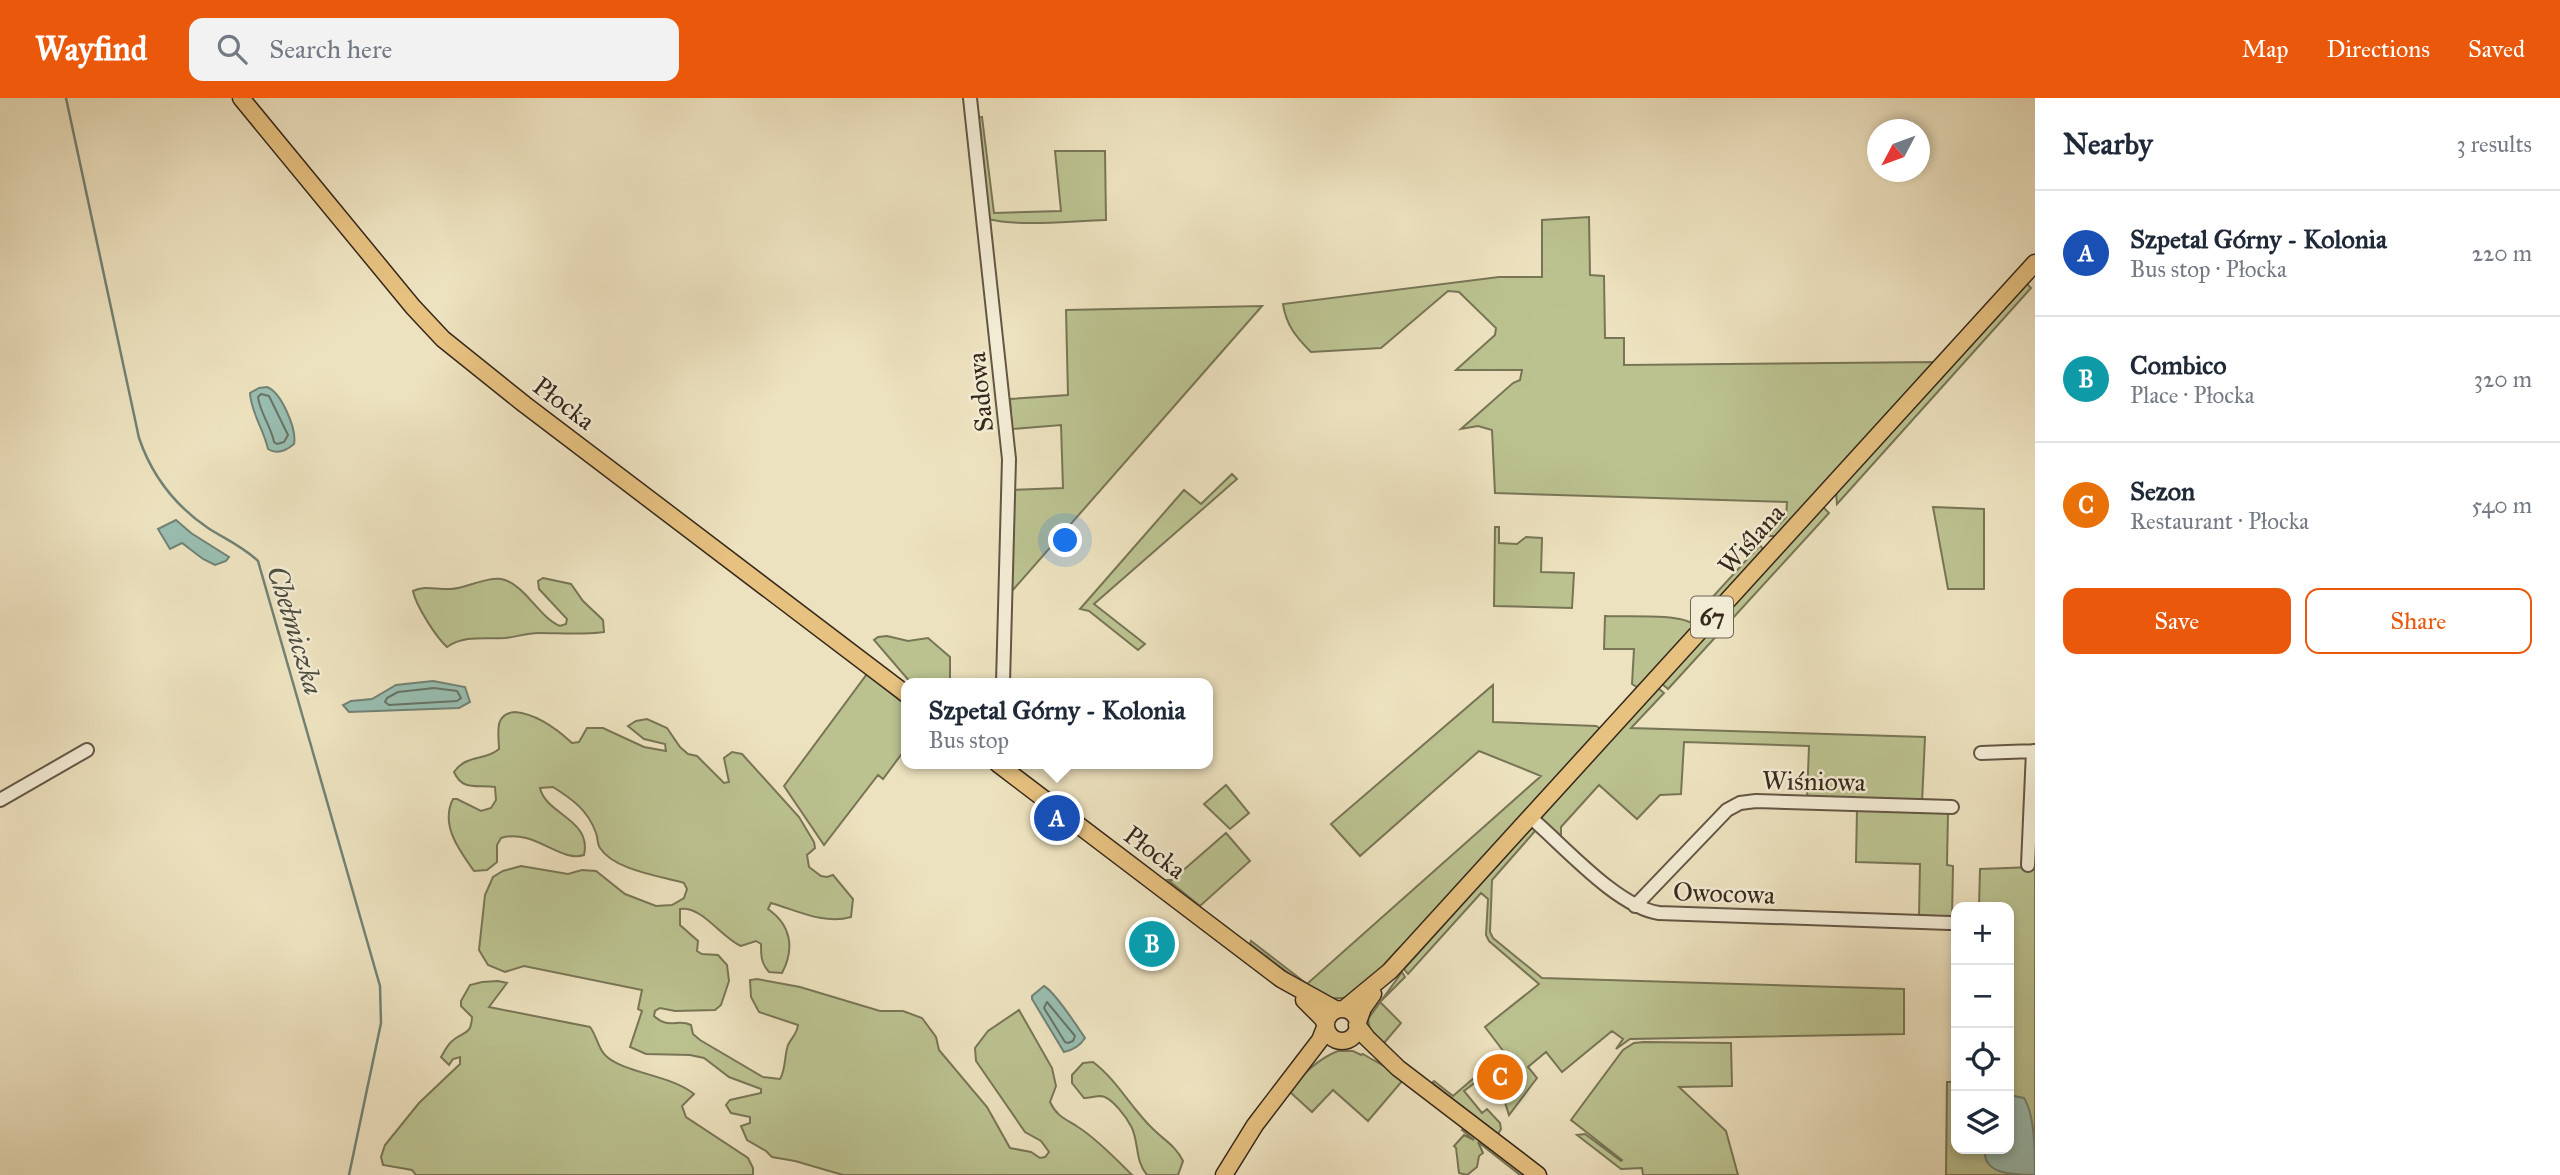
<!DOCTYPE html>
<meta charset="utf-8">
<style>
:root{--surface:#fff;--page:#f2f2f3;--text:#1f2937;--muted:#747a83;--line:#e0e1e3;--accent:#ea580c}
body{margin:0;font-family:"IM FELL Great Primer",serif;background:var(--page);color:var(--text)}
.controls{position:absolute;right:21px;bottom:21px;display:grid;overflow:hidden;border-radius:14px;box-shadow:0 4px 10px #0003}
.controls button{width:63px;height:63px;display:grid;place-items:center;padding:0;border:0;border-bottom:2px solid var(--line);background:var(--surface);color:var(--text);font:35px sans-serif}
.compass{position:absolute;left:1867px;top:21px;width:63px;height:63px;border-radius:50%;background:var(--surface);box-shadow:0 4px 10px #0003;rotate:229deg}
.you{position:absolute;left:1066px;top:443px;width:24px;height:24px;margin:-18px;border:5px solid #fff;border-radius:50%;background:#1a73e8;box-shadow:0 0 0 10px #1a73e833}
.badge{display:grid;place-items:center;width:46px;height:46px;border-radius:50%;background:var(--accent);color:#fff;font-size:23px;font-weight:700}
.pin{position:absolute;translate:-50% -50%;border:4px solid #fff;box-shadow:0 2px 7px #0006}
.popup{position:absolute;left:901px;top:580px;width:312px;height:91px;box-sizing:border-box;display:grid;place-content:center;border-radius:14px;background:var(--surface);filter:drop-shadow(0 2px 5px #0005);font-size:23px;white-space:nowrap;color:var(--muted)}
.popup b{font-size:26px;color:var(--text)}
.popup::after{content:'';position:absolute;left:50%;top:100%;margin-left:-14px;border:14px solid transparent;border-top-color:var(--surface)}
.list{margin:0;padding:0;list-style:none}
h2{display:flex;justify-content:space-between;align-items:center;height:91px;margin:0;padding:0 28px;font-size:30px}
h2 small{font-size:23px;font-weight:400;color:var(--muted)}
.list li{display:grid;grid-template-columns:46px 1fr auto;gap:21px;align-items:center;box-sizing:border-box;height:126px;padding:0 28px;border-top:2px solid var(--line)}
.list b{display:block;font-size:26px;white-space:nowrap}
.list p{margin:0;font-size:23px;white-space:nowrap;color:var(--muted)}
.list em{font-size:23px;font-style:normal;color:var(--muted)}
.actions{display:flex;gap:14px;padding:21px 28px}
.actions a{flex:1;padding:16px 0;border:2px solid var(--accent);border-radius:14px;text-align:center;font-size:24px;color:var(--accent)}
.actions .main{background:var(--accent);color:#fff}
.icon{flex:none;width:38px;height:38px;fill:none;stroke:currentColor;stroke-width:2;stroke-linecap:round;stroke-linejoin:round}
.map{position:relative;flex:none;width:2035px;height:1077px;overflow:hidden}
header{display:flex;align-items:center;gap:42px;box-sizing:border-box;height:98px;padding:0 35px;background:var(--accent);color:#fff}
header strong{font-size:33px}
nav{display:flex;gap:38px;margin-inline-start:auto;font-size:24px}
.search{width:490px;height:63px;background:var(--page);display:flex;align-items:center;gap:18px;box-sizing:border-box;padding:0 24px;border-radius:14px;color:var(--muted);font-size:26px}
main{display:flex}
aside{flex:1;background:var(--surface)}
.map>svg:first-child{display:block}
.green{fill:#bbc290;stroke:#787556;stroke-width:2}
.water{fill:#99beb1;stroke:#718275;stroke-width:2}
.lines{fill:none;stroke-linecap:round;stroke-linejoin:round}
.shore{stroke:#687366;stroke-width:2}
.stream{stroke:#718275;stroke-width:2.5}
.minor-casing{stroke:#645644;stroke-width:16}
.major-casing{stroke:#36281b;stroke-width:19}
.minor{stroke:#f3ecd5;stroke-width:12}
.major{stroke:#e6c180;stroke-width:16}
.labels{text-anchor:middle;stroke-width:5;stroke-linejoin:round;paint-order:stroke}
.shield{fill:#f3ecd5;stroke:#6f6353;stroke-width:2}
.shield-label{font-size:24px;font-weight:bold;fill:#36281b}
.street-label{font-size:26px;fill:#36281b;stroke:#f3ecd5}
.water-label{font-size:28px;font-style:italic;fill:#4f4e40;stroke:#f3ecd5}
</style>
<header>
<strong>Wayfind</strong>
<div class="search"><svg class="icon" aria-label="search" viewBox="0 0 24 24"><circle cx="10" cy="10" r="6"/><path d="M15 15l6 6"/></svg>Search here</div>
<nav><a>Map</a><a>Directions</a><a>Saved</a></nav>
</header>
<main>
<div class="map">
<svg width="2035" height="1077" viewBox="0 0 2035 1077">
<rect width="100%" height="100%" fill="#ede2bf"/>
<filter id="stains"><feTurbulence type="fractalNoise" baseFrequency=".00286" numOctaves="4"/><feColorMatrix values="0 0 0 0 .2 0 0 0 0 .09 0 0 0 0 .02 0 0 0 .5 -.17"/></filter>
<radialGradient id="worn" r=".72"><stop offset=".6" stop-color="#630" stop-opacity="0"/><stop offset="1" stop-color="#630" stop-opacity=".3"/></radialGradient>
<path class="green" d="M982,19L994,115L1061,113L1055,53H1105L1106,122C1067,123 1025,129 987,121L976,20Z
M1589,119L1590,177L1604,178L1605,240H1624V267L1936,264L1780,438H1768L1786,419L1787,404L1495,395L1492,332L1478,328L1461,331L1513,285L1520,282L1522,272H1456L1495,237L1496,230L1459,194L1448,193L1381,250L1311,254C1296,239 1286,227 1283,206L1499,179H1542V122Z
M2026,185L2031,190L1837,406L1836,394Z
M1262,208L1012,493H1009L1011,392L1063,390L1061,327L1012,331L1010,301L1068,297L1066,212Z
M1232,376L1237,381L1094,506L1145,546L1138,552L1089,513L1080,511L1184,392L1201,406Z
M1823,409L1829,415L1668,591L1661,585Z
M1933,409L1984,411V491H1948Z
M1495,429H1499V445L1517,446L1526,439L1542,440L1541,474L1574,475L1572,510L1494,508Z
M1760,447L1765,454L1709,514L1698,515Z
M543,480L571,486L583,503L603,522L604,534C582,537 560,535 538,535C527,535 516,539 505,540C485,541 464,537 447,549C436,539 416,508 413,493C425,487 437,492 451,491C467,490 489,477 505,482C526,489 539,519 560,528L566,526L567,521L539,491L538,483Z
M1605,518C1625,519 1681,515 1694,527L1640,591L1632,586L1634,551H1604Z
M887,538L908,543L928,540L950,559V583L989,585H911L874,542L878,539Z
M867,576L906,607V650L883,681L878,677L824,747L784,688Z
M1493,587V624L1596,628L1601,631L1408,845L1399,850L1373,879L1349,899C1343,900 1337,901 1331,900C1311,895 1268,859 1250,846L1251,843L1307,886L1541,678L1479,653L1360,758L1331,726Z
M1657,589L1664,595L1631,630L1925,639L1922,705L1807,701L1809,648L1684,644L1681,696L1660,697L1637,721L1599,687L1561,729V738L1538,718Z
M515,614C536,616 557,631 572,645L579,644L587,630H603L644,649L666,653L665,646L644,641L628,628L636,623L647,621L667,630L680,649L688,656L697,658L724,685L729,684L724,660L732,654L742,656L799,719L814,744L815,750L807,757L809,769L821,778L827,779L833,777L853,801L851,819C824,827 796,812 771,805L768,811C791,827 795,850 782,875L769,874C761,865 761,858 761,846L756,843L741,848C722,840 701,807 680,811V827L698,843L697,853L702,856L718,857L727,867L729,883L721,907L715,912L675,913L660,910L655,913L654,918C669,932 678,920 691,927L693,936L700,942L763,979L780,981C786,971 784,959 788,947C792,939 797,936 798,927L759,914L751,899L750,882L757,881L800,889L880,913H903L922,920L936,939L939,952L987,1009L1010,1050L1031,1054L1040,1060L1045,1059L1049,1054L1041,1043L1025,1034L976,963L975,950L988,933L1019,912L1052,970L1056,988L1050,1004C1057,1019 1066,1021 1078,1029C1097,1041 1116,1061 1132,1077H843L795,1063L772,1059L766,1053L747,1042L741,1028L750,1025V1019L731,1015L726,1007L730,1002L761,995V991L729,979L704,960L690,957L646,956L630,949L642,913L638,911L642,892L524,868L505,874L488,867L479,852L485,797L493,779L503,773L521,768L568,776L582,772L596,773L625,796L656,808L672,807L684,800L687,791L684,785C660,778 614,772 600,750C597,746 598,740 596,735C588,712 572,701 553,689L540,690C546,717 592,721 584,757C560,765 534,730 501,740L497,747V764L487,772L474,773C459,752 440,727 453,701H457L481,713L491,710L496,702L495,689C478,686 463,694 454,674C466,656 486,663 499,651C499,636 493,616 515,614Z
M1226,687L1249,715L1230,731L1204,706Z
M1857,711L1948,714L1947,767L1953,768L1952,820L1919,819L1920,766L1856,764Z
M1533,728L1536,732L1492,782L1490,834L1493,840L1542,880L1904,891V936L1630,941L1616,951L1623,941L1612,933L1562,974L1546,954L1528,969L1537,980L1509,1017L1502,995L1518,978L1505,962L1464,993L1482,1015L1487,1011L1500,1025L1501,1031L1498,1036L1432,985L1434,983L1453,998L1504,954L1485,929L1539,886L1489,843L1486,837L1488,801L1481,795L1408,876L1404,871Z
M1226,735L1250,763L1200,808L1168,782H1172Z
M2035,769V1077H1946L1947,984H1956V1051H2009V809H1979L1980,771Z
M1402,874L1405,879L1380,904L1401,925L1384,945L1370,932L1368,921Z
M498,883L507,885L489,909L590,929C597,938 598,951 606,958C624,975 671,977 694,996L682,1008L686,1019L748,1060L753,1070V1077H416L412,1072L383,1067L381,1059L385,1047L419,1005L460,966V959L453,961L449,967L441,959C444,954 447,948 451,944C463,932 471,939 472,919L461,908V903L470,887L482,884Z
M1644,944L1731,945L1732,988L1679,989L1726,1033L1738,1077H1643L1642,1070L1621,1071L1577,1037L1585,1036L1621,1063L1622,1062L1571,1022L1623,952L1634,945Z
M1338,953H1353L1361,957L1363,956C1374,963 1396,973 1403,982L1368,1023L1333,992L1312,1014L1290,994C1300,977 1320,960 1338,953Z
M1093,964C1117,982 1131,1010 1153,1031C1164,1042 1176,1048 1183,1063L1178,1077H1147C1135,1063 1139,1046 1132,1030C1127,1020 1112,999 1101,998C1095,998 1090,1000 1084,1000L1072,985V977L1083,965Z
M1464,1030L1528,1077H1520L1478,1044L1483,1055L1479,1058L1477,1069L1467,1077L1459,1075L1456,1050L1454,1048L1464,1037L1474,1042L1462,1032Z"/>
<path class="water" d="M267,289C281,294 297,331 294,346C287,352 277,357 268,351C264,332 251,315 250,295L259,290Z
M176,422L191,435L229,459L226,463L215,467L203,461L182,445L170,451L158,431Z
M433,583L465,589L470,604L459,610L349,614L343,607L351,603L372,601L396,587Z
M1044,888C1055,894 1077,928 1085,940C1080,948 1073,952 1064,954L1032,901V898Z
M2009,997L2024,1000C2035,1017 2035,1055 2035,1077C2015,1077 1982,1077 1985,1051H2009Z"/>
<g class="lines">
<path class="shore" d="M261,296L269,298L288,337L284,344L277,346L274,344C271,328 260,315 258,299Z
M434,590L457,593L461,600L457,603L389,607L385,604L387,600L398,594Z
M1047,904L1075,938L1073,943L1068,945L1065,944L1044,910Z"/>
<path class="stream" d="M66,0L139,340C152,378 174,407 208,430C225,441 242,448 258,463L380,888L381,925L349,1077"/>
<g class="minor-casing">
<path id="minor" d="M970,0L1009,361L1003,585
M1981,655L2035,653
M0,702L87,652
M1530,719C1563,747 1617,809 1659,815L1950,825
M2028,767L2033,653
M1635,808L1727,712L1740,705L1756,703L1952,709"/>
</g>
<g class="major-casing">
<path id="major" d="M241,0L413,209L443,241L524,306L906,596
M998,666L1281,881L1337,912
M1373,896L1363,910L1357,927L1367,940L1398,970L1538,1077
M1344,911L1390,873L2035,165
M1326 927a16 16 0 1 1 32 0a16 16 0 1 1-32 0Z
M1224,1077L1255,1027L1320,942L1326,927L1322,920L1304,902"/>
</g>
<use href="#minor" class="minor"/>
<use href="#major" class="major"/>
</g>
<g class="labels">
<rect class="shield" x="1691" y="498.5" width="42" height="41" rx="5"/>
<g class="shield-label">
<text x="1712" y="527">67</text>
</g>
<g class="street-label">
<text transform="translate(980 294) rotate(-96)" y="9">Sadowa</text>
<text transform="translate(564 305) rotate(37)" y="9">Płocka</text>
<text transform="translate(1751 441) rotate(-48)" y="9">Wiślana</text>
<text transform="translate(1814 683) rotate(1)" y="9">Wiśniowa</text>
<text transform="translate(1155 754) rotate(37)" y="9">Płocka</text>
<text transform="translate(1724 795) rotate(2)" y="9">Owocowa</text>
</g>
<g class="water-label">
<text transform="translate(296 532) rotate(73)" y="10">Chełmiczka</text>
</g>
</g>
<rect width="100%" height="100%" filter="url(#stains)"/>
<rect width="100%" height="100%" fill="url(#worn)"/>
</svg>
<div class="controls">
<button>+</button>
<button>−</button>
<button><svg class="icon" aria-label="locate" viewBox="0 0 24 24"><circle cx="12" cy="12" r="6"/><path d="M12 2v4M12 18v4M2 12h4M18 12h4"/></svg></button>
<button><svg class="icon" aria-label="layers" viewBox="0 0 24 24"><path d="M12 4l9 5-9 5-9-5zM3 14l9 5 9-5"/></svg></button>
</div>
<svg class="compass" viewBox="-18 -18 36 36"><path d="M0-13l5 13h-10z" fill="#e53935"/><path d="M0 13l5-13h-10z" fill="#747a83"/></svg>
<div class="you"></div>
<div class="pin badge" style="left:1057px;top:720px;background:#1a4fb4">A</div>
<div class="popup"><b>Szpetal Górny - Kolonia</b>Bus stop</div>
<div class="pin badge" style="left:1152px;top:846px;background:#0f9aa8">B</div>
<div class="pin badge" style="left:1500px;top:979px;background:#e8710a">C</div>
</div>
<aside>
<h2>Nearby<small>3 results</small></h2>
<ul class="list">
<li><span class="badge" style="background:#1a4fb4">A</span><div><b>Szpetal Górny - Kolonia</b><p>Bus stop · Płocka</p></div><em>220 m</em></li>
<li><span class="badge" style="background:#0f9aa8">B</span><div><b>Combico</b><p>Place · Płocka</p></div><em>320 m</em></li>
<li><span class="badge" style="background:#e8710a">C</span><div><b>Sezon</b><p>Restaurant · Płocka</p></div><em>540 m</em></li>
</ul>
<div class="actions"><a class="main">Save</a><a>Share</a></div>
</aside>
</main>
